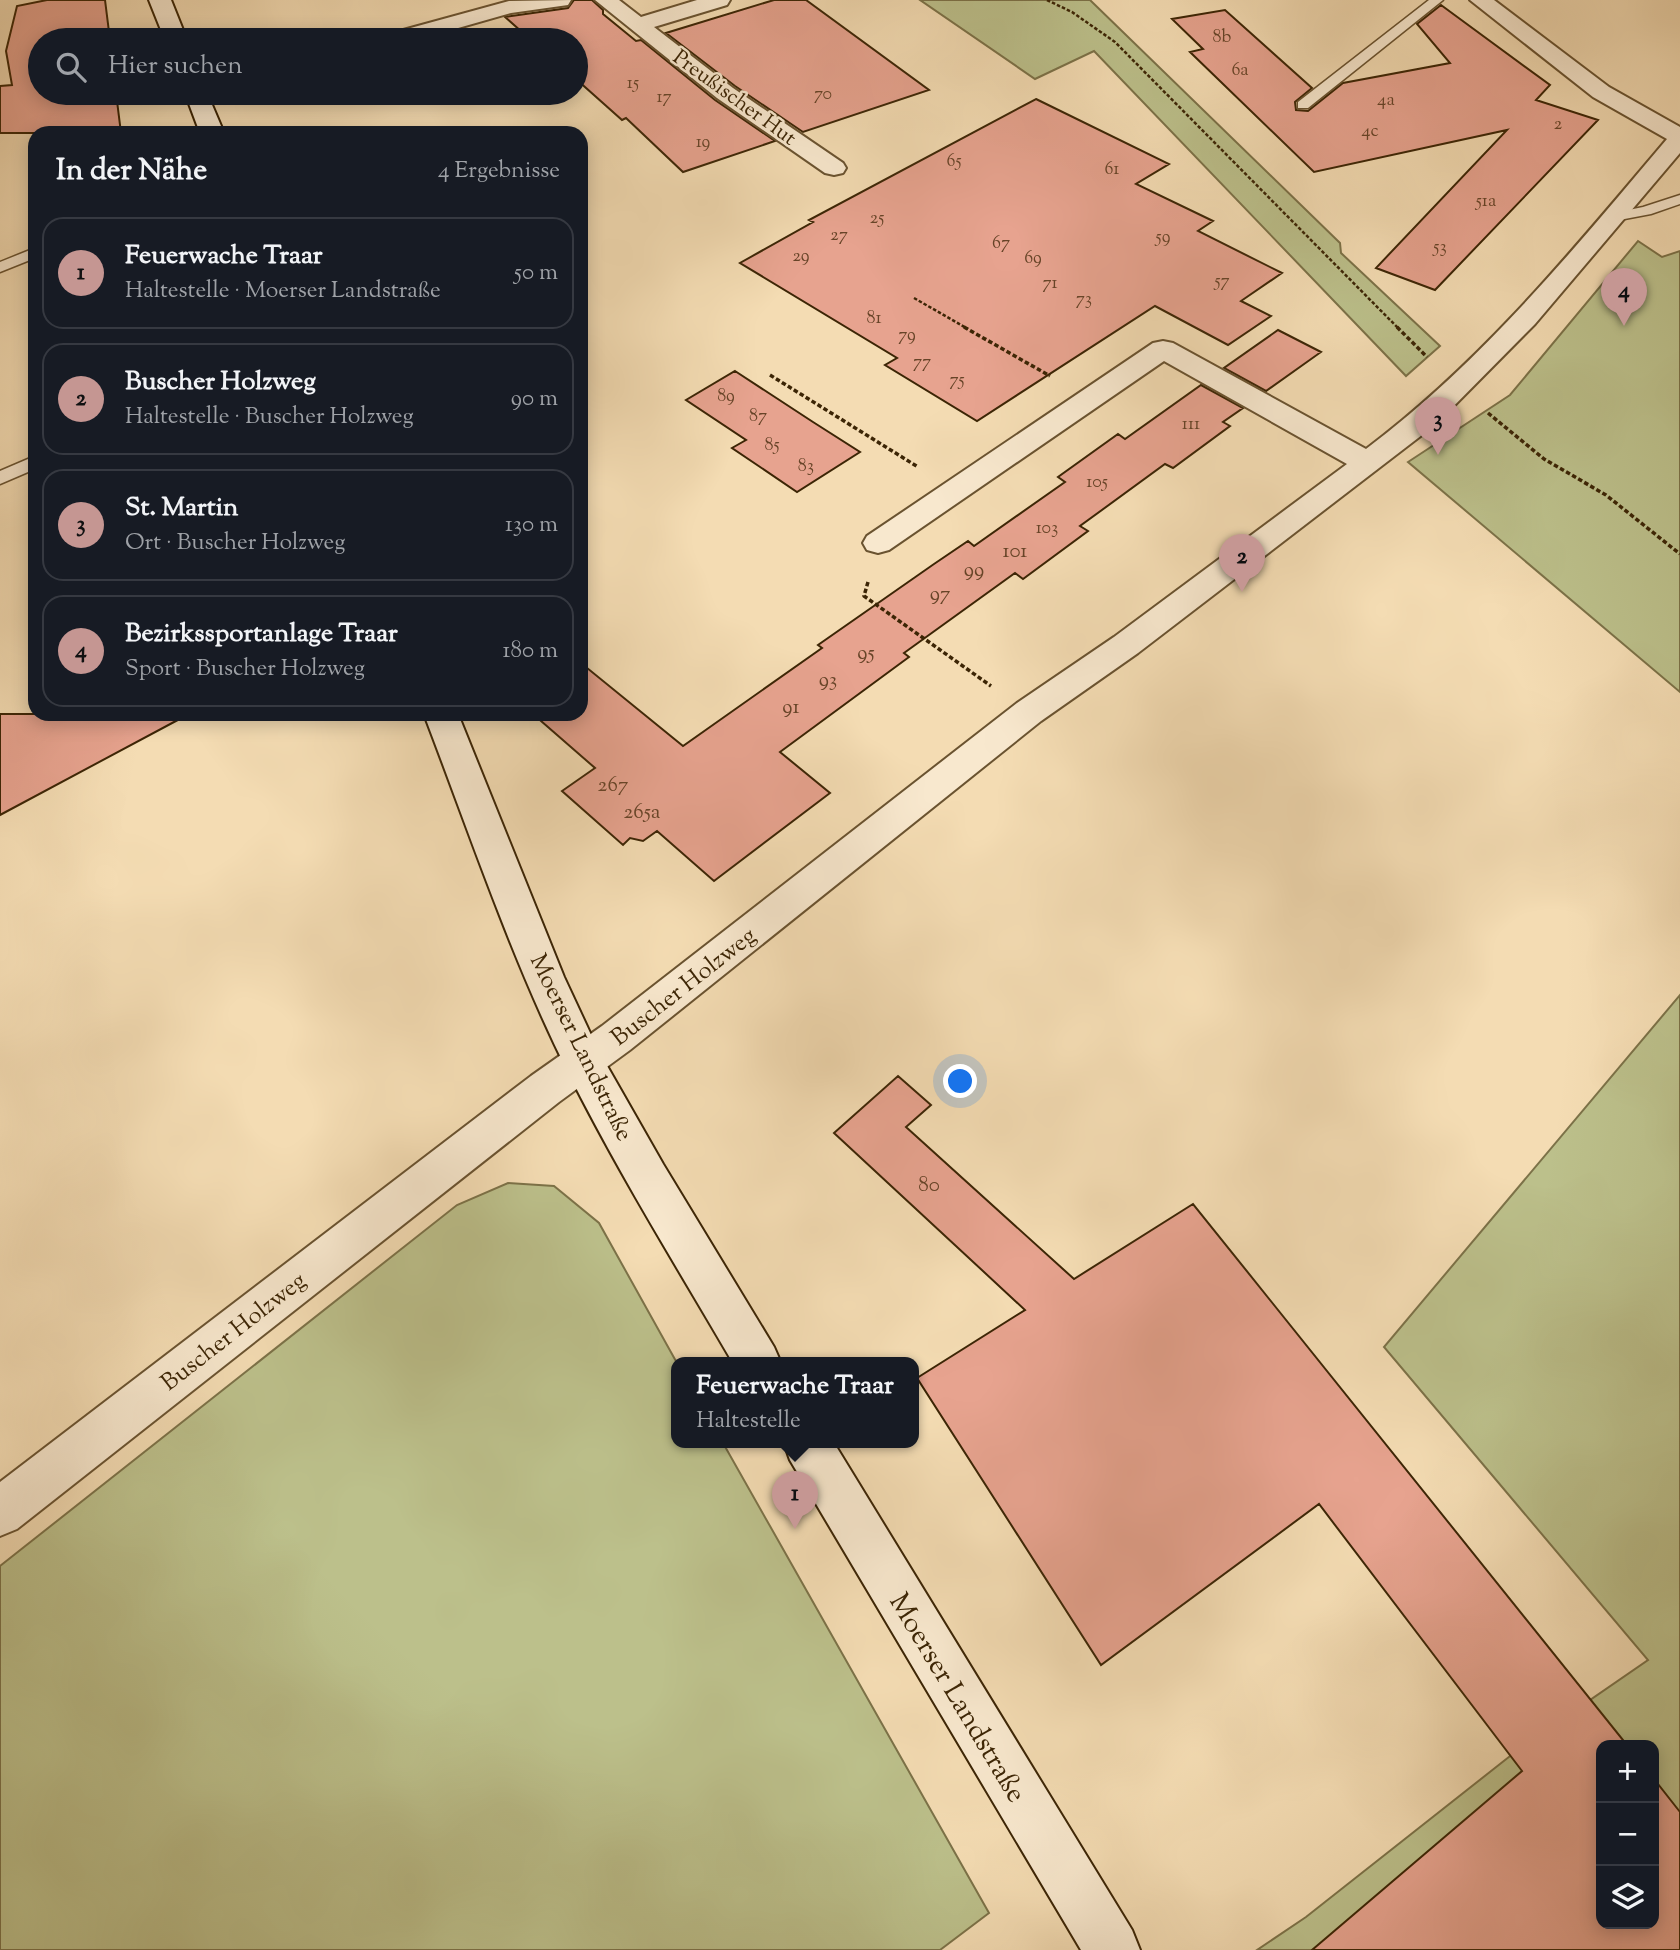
<!DOCTYPE html>
<html lang="de">
<meta charset="utf-8">
<style>
:root{--surface:#171b24;--page:#242831;--text:#f1f3f6;--muted:#9ea1a6;--line:#363941;--accent:#c59692}
body{margin:0;font-family:"Sorts Mill Goudy",serif;background:var(--page);color:var(--text)}
.controls{position:absolute;right:21px;bottom:21px;display:grid;overflow:hidden;border-radius:14px;box-shadow:0 4px 18px #0003}
.controls button{width:63px;height:63px;display:grid;place-items:center;padding:0;border:0;border-bottom:2px solid var(--line);background:var(--surface);color:var(--text);font:35px sans-serif}
.you{position:absolute;left:961px;top:1082px;width:24px;height:24px;margin:-18px;border:5px solid #fff;border-radius:50%;background:#1a73e8;box-shadow:0 0 0 10px #1a73e833}
.badge{display:grid;place-items:center;width:46px;height:46px;border-radius:50%;background:var(--accent);color:#111;font-size:23px;font-weight:700}
.pin{position:absolute;translate:-50% -58px;filter:drop-shadow(0 2px 4px #0008)}
.pin::after{content:'';position:absolute;top:37px;width:24px;height:21px;background:inherit;clip-path:polygon(0 0,100% 0,50% 100%)}
.popup{position:absolute;left:671px;top:1357px;width:248px;height:91px;box-sizing:border-box;display:grid;place-content:center;border-radius:14px;background:var(--surface);filter:drop-shadow(0 2px 5px #0005);font-size:23px;white-space:nowrap;color:var(--muted)}
.popup b{font-size:26px;color:var(--text)}
.popup::after{content:'';position:absolute;left:50%;top:100%;margin-left:-14px;border:14px solid transparent;border-top-color:var(--surface)}
.list{margin:0;padding:0;list-style:none}
h2{display:flex;justify-content:space-between;align-items:center;height:91px;margin:0;padding:0 28px;font-size:30px}
h2 small{font-size:23px;font-weight:400;color:var(--muted)}
.list li{display:grid;grid-template-columns:46px 1fr auto;gap:21px;align-items:center;box-sizing:border-box;height:112px;margin:0 14px 14px;padding:0 14px;border:2px solid var(--line);border-radius:21px}
.list b{display:block;font-size:26px;white-space:nowrap}
.list p{margin:0;font-size:23px;white-space:nowrap;color:var(--muted)}
.list em{font-size:23px;font-style:normal;color:var(--muted)}
.icon{flex:none;width:38px;height:38px;fill:none;stroke:currentColor;stroke-width:2;stroke-linecap:round;stroke-linejoin:round}
.map{position:relative;flex:none;width:1680px;height:1950px;overflow:hidden}
.search{position:absolute;background:var(--surface);box-shadow:0 4px 18px #0003;left:28px;top:28px;width:560px;height:77px;display:flex;align-items:center;gap:18px;box-sizing:border-box;padding:0 24px;border-radius:38px;color:var(--muted);font-size:26px}
.panel{position:absolute;background:var(--surface);box-shadow:0 4px 18px #0003;left:28px;top:126px;width:560px;height:595px;border-radius:21px}
.map>svg:first-child{display:block}
.green{fill:#bcc08b;stroke:#7c7248;stroke-width:2;fill-rule:evenodd}
.building{fill:#e7a38f;stroke:#3c2505;stroke-width:2}
.lines{fill:none;stroke-linecap:round;stroke-linejoin:round}
.lane-casing{stroke:#6a5330;stroke-width:3}
.street-casing{stroke:#6a5330;stroke-width:4}
.secondary-casing{stroke:#3c2505;stroke-width:4}
.path-far1{stroke:#3c2505;stroke-width:2.5;stroke-dasharray:3.5 2;stroke-linecap:butt}
.path{stroke:#3c2505;stroke-width:3.5;stroke-dasharray:4.5 2.5;stroke-linecap:butt}
.lane{fill:#f8e8ce;fill-rule:evenodd}
.street{fill:#f8e8ce;fill-rule:evenodd}
.secondary{fill:#f8e8ce;fill-rule:evenodd}
.labels{text-anchor:middle;stroke-width:5;stroke-linejoin:round;paint-order:stroke}
.far-number-label{font-size:18px;fill:#674428}
.far-street-label{font-size:21px;fill:#3c2505;stroke:#f8e8ce}
.number-label{font-size:21px;fill:#674428}
.street-label{font-size:24px;fill:#3c2505;stroke:#f8e8ce}
.near-street-label{font-size:28px;fill:#3c2505;stroke:#f8e8ce}
</style>
<div class="map">
<svg width="1680" height="1950" viewBox="0 0 1680 1950">
<rect width="100%" height="100%" fill="#f4dcb3"/>
<filter id="stains"><feTurbulence type="fractalNoise" baseFrequency=".00286" numOctaves="4"/><feColorMatrix values="0 0 0 0 .2 0 0 0 0 .09 0 0 0 0 .02 0 0 0 .5 -.17"/></filter>
<radialGradient id="worn" r=".72"><stop offset=".6" stop-color="#630" stop-opacity="0"/><stop offset="1" stop-color="#630" stop-opacity=".3"/></radialGradient>
<path class="green" d="M920,0H1090L1340,243L1341,253L1440,346L1406,376L1094,51L1035,79Z
M1638,241L1662,257L1680,251V692L1408,462L1510,395Z
M1680,995V1950H1257L1306,1917L1519,1749L1648,1660L1384,1347ZM1601,1745H1654V1924H1601Z
M508,1183L554,1186L599,1223L677,1363L676,1443H723L989,1913L940,1950H0V1566L457,1205Z"/>
<path class="building" d="M47,0H105L110,40H40V93H116L121,133H0V86L12,85L6,51L17,6Z
M574,0H592L603,10V14L636,41L641,40L715,100L775,141L683,172L626,118L622,120L576,79V40H531L505,17L568,8Z
M774,0H806L929,90L803,132L735,86L666,33Z
M1441,5L1550,85L1536,100L1598,120L1435,290L1376,268L1507,130L1314,172L1190,52L1203,49L1172,19L1225,10L1312,88L1295,102L1296,110L1308,111L1343,83L1450,63L1417,24Z
M1036,99L1169,164L1136,184L1213,221L1198,231L1282,273L1241,301L1271,316L1228,345L1155,306L977,421L885,365L897,358L740,263L813,222L809,220Z
M1278,330L1321,352L1266,391L1224,368Z
M735,371L813,422L860,452L797,492L732,448L746,440L686,400Z
M1201,385L1243,408L1223,422L1230,426L1173,468L1165,464L1080,526L1088,531L1023,579L1015,573L904,653L909,657L780,752L830,793L714,881L657,831L643,841L630,838L623,845L562,791L595,768L533,714H581V663L683,746L822,648L818,645L934,564L968,541L974,546L1065,482L1058,477L1118,434L1125,439Z
M0,714H189L0,815Z
M898,1076L931,1105L906,1127L1074,1279L1193,1204L1627,1745H1601V1924H1654V1779L1680,1812V1950H1312L1522,1771L1319,1504L1101,1665L917,1378L1025,1310L834,1133Z"/>
<g class="lines">
<g class="lane-casing">
<path id="lane" d="M1429,0H1443L1308,108H1298V102Z
M1680,195V204L1651,214L1614,221L1607,217L1609,214L1643,207Z
M35,248V258L0,272V262Z
M35,456V469L0,484V471Z"/>
</g>
<g class="street-casing">
<path id="street" d="M571,0L568,5L511,13L416,40H382L385,35L509,1Z
M595,0H619L641,17L697,0H730L727,5L654,27L733,88L843,163L846,168L843,173L834,175L825,173L717,98Z
M1470,0H1494L1609,87L1680,127V153L1535,324L1435,425L1138,653L1041,721L630,1050L559,1102L17,1529L0,1536V1482L531,1076L602,1026L1017,703L1114,637L1347,464L1164,361L889,550L878,553L867,550L863,543L867,536L1153,343L1163,341L1173,343L1366,449C1482,362 1574,249 1667,139L1593,97Z
M194,93H229C222,103 202,107 190,104L186,99Z"/>
</g>
<g class="secondary-casing">
<path id="secondary" d="M149,0H171L187,40H165Z
M185,93H207L224,133H200Z
M424,714H458L564,977L598,1050L663,1164L774,1347L781,1363H733C677,1267 618,1172 568,1072C511,958 470,834 424,714Z
M784,1443H834L1132,1930L1140,1950H1081L790,1460Z"/>
</g>
<path class="path-far1" d="M1047,0L1072,12L1115,42L1399,329
M914,298L968,329"/>
<path class="path" d="M964,327L1050,376
M1397,327L1427,357
M770,375L918,467
M1488,413L1544,459L1606,495L1680,554
M868,582L864,596L991,686"/>
<use href="#lane" class="lane"/>
<use href="#street" class="street"/>
<use href="#secondary" class="secondary"/>
</g>
<g class="labels">
<g class="far-number-label">
<text x="1222" y="42">8b</text>
<text x="1240" y="75">6a</text>
<text x="633" y="88">15</text>
<text x="823" y="99">70</text>
<text x="664" y="102">17</text>
<text x="1386" y="105">4a</text>
<text x="1558" y="129">2</text>
<text x="1370" y="136">4c</text>
<text x="703" y="147">19</text>
<text x="954" y="166">65</text>
<text x="1112" y="174">61</text>
<text x="1486" y="206">51a</text>
<text x="877" y="223">25</text>
<text x="839" y="240">27</text>
<text x="1163" y="242">59</text>
<text x="1001" y="248">67</text>
<text x="1440" y="252">53</text>
<text x="801" y="261">29</text>
<text x="1033" y="263">69</text>
<text x="1222" y="286">57</text>
<text x="1050" y="288">71</text>
<text x="1084" y="304">73</text>
<text x="874" y="323">81</text>
<text x="907" y="340">79</text>
<text x="922" y="367">77</text>
<text x="957" y="385">75</text>
<text x="726" y="401">89</text>
<text x="758" y="421">87</text>
<text x="1191" y="429">111</text>
<text x="772" y="450">85</text>
<text x="806" y="471">83</text>
<text x="1097" y="487">105</text>
<text x="1047" y="533">103</text>
</g>
<g class="far-street-label">
<text transform="translate(735 97) rotate(36)" y="7">Preußischer Hut</text>
</g>
<g class="number-label">
<text x="1015" y="557">101</text>
<text x="974" y="576">99</text>
<text x="940" y="600">97</text>
<text x="866" y="659">95</text>
<text x="828" y="686">93</text>
<text x="791" y="713">91</text>
<text x="613" y="791">267</text>
<text x="642" y="818">265a</text>
<text x="929" y="1191">80</text>
</g>
<g class="street-label">
<text transform="translate(683 986) rotate(-38)" y="8">Buscher Holzweg</text>
<text transform="translate(582 1047) rotate(64)" y="8">Moerser Landstraße</text>
<text transform="translate(233 1331) rotate(-38)" y="8">Buscher Holzweg</text>
</g>
<g class="near-street-label">
<text transform="translate(959 1697) rotate(59)" y="10">Moerser Landstraße</text>
</g>
</g>
<rect width="100%" height="100%" filter="url(#stains)"/>
<rect width="100%" height="100%" fill="url(#worn)"/>
</svg>
<div class="controls">
<button>+</button>
<button>−</button>
<button><svg class="icon" aria-label="layers" viewBox="0 0 24 24"><path d="M12 4l9 5-9 5-9-5zM3 14l9 5 9-5"/></svg></button>
</div>
<div class="you"></div>
<div class="pin badge" style="left:795px;top:1529px">1</div>
<div class="popup"><b>Feuerwache Traar</b>Haltestelle</div>
<div class="pin badge" style="left:1242px;top:592px">2</div>
<div class="pin badge" style="left:1438px;top:455px">3</div>
<div class="pin badge" style="left:1624px;top:326px">4</div>
<div class="search"><svg class="icon" aria-label="search" viewBox="0 0 24 24"><circle cx="10" cy="10" r="6"/><path d="M15 15l6 6"/></svg>Hier suchen</div>
<section class="panel">
<h2>In der Nähe<small>4 Ergebnisse</small></h2>
<ul class="list">
<li><span class="badge">1</span><div><b>Feuerwache Traar</b><p>Haltestelle · Moerser Landstraße</p></div><em>50 m</em></li>
<li><span class="badge">2</span><div><b>Buscher Holzweg</b><p>Haltestelle · Buscher Holzweg</p></div><em>90 m</em></li>
<li><span class="badge">3</span><div><b>St. Martin</b><p>Ort · Buscher Holzweg</p></div><em>130 m</em></li>
<li><span class="badge">4</span><div><b>Bezirkssportanlage Traar</b><p>Sport · Buscher Holzweg</p></div><em>180 m</em></li>
</ul>
</section>
</div>
